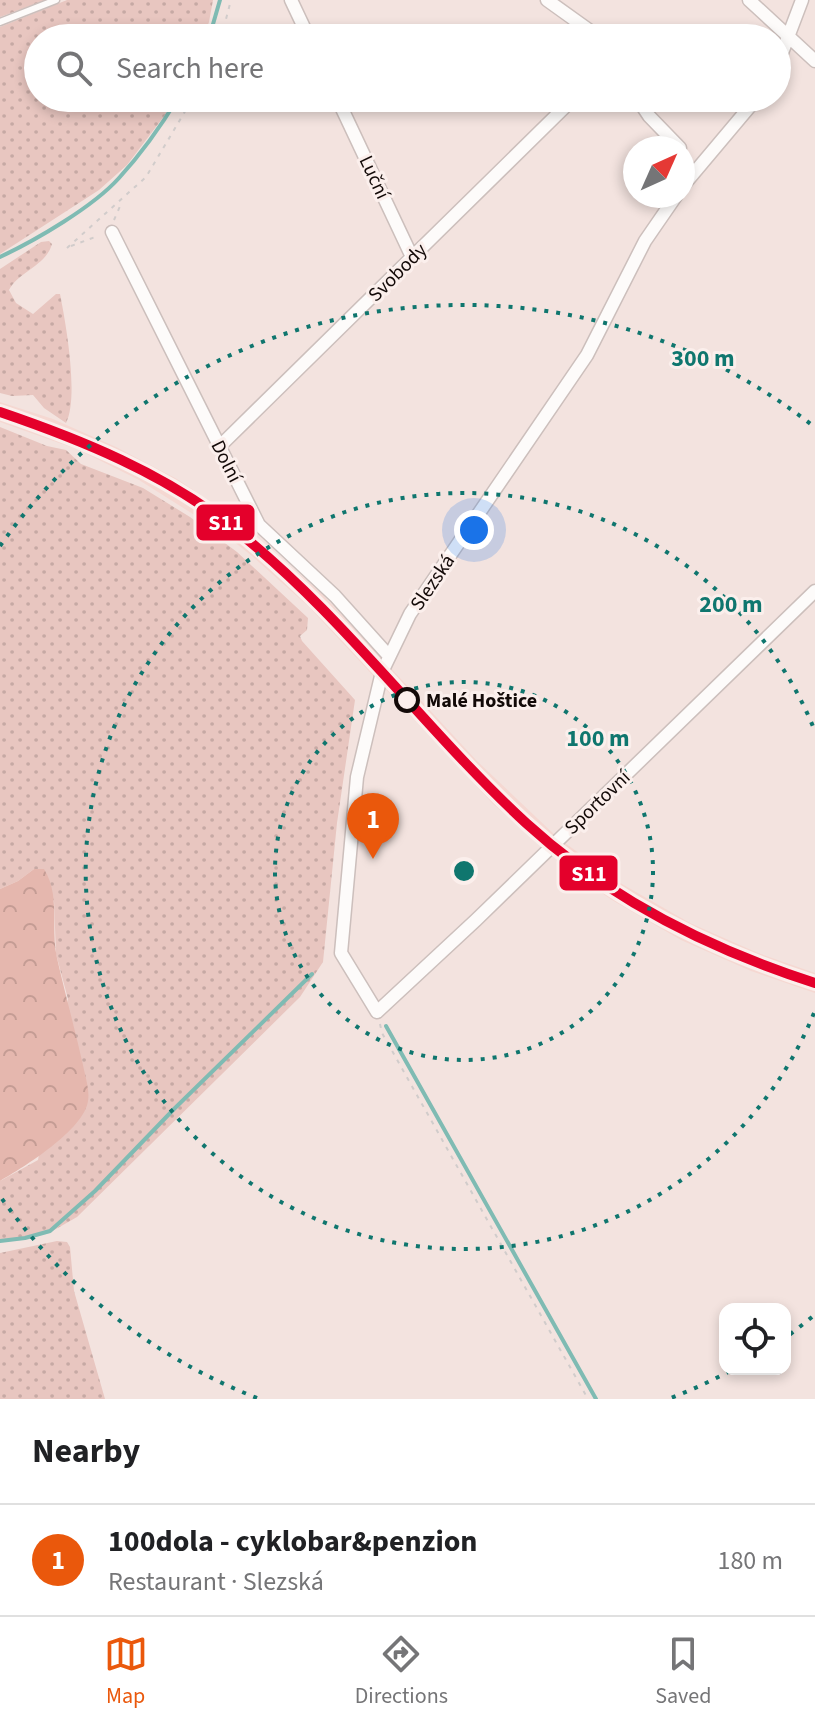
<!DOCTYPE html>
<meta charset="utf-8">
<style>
:root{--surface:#fff;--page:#f6f6f6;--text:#202124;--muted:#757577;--line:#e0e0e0;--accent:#ea580c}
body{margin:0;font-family:"Source Sans 3",sans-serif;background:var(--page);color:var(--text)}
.controls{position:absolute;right:24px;bottom:24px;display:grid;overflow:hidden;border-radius:16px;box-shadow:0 4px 12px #0003}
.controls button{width:72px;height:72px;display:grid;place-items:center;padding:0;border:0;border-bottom:2px solid var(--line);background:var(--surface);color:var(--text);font:40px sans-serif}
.compass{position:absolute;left:623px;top:136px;width:72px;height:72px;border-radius:50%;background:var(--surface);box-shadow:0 4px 12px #0003;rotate:45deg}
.you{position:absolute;left:474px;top:530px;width:28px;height:28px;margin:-20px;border:6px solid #fff;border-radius:50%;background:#1a73e8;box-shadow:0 0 0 12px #1a73e833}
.badge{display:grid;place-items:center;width:52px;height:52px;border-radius:50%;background:var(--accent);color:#fff;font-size:26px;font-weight:700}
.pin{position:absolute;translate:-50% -66px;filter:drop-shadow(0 2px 4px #0008)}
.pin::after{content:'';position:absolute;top:42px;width:28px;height:24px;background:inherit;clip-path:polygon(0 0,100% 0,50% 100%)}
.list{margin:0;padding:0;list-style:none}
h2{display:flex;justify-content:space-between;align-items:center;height:104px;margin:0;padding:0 32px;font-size:34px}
h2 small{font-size:26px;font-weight:400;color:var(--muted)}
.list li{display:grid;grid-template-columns:52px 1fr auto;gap:24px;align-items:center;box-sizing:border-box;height:112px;padding:0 32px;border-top:2px solid var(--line)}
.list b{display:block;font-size:30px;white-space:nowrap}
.list p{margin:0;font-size:26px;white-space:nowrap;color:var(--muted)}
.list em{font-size:26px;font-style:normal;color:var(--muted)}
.icon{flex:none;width:44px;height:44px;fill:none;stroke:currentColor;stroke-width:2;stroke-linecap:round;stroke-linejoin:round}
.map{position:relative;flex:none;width:815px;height:1399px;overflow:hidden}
.search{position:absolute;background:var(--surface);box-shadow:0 4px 12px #0003;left:24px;right:24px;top:24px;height:88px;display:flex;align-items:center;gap:20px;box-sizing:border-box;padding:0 28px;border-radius:44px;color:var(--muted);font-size:30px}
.sheet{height:216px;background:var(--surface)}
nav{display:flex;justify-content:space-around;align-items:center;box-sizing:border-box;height:112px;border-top:2px solid var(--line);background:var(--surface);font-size:22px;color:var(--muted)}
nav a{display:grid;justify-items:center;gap:4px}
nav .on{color:var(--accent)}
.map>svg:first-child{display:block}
.built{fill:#f5d8d2}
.grass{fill:url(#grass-dots)}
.forest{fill:url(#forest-crowns)}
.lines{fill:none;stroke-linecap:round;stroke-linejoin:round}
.stream{stroke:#7fbbb3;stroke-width:4}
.lane-casing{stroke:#ccbfbc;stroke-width:9}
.street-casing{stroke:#ccbfbc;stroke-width:15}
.path{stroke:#d1cccb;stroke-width:2;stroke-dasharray:4 6;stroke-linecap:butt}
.lane{stroke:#fdfbfa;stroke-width:6}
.street{stroke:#fdfbfa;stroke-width:12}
.rail-1-casing{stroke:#fbefec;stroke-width:16}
.rail-1{stroke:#e4002b;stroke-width:10}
.ring{fill:none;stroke:#0f766e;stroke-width:4;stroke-dasharray:4 8}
.stop-dot{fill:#fbefec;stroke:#130a08;stroke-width:4}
.labels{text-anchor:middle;stroke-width:6;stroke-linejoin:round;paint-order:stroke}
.street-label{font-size:20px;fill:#130a08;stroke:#fbefec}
.stop-label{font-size:20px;font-weight:bold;fill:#130a08;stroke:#fbefec;text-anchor:start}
.centre{fill:#0f766e;stroke:#fbefec;stroke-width:4}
.ring-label{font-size:24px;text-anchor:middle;font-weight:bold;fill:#0f766e;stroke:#fbefec;stroke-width:6;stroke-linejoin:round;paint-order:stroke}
.line-badge{stroke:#fbefec;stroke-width:3}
.badge-label{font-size:22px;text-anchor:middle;font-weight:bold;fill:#fff}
</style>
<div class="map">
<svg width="815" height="1399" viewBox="0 0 815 1399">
<defs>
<pattern id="grass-dots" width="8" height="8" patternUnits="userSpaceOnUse" patternTransform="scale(2)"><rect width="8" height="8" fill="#e8c6c0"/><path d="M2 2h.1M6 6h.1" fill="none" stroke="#c6a9a4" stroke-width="1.8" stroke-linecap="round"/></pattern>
<pattern id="forest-crowns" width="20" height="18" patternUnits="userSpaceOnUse" patternTransform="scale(2)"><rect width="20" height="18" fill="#e5b7ae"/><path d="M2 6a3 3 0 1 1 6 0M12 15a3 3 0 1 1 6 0" fill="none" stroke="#c49c94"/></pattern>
</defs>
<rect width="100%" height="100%" fill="#f3e3df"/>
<path class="built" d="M0,402L53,419L116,447L177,479L235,518L322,594L477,761L558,838L622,884L690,923L758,953L815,973V993L751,971L681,940L612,900L574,874L493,804L309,607L252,556L223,533L139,480L79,450L0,422Z"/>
<path class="grass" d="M0,0H46L0,17Z
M67,0H213L209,22L203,38H38V98H174L165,115L127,165L99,190L0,254V27Z
M49,241L52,244C46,266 19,271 9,290L16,303L33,314L56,294H60C66,324 79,397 66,423L44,408L33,395L12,396L0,393V269L41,242Z
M0,427L47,446L66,450L81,464L143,488L190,517L237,552L308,618L307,630L300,636L302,641L355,700L337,823L323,962L300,997L77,1217L49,1233L0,1242V1181L38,1160L68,999L56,954L54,901L34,869L18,881L0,889Z
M57,1241L67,1242L70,1247L74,1291L105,1399H0V1253Z"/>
<path class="forest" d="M34,869H44C61,896 50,928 57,958C65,994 75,1029 83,1065C85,1076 90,1090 88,1101C84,1130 24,1167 0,1181V889L18,881Z"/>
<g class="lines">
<path class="stream" d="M209,38L220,0
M0,257C36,240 93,207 119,178C141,154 161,126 178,98
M386,1026L596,1399
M0,1241L25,1238L50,1231L95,1191L174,1109L312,974"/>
<g class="lane-casing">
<path id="lane" d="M0,22L56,0"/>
</g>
<g class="street-casing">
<path id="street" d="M291,0L309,38
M547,0L600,38
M749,0L815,61
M777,66L802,0
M337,98L412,257
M637,98L649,116L680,148
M683,186L757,98
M676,196L645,241L587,355L410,614L382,672L357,777L341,953L377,1012L476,920L815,591
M112,232L259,525L335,596L389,656
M220,446L574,98"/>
</g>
<path class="path" d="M221,38L231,0
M114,220L121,204
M71,246L98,236
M67,248L146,177L193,98
M380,1024L382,1033L588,1399"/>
<use href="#lane" class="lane"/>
<use href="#street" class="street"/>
<g class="rail-1-casing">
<path id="rail-1" d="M0,412C82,440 163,473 232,527C342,613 424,729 526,823C609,899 709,949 815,983"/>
</g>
<use href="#rail-1" class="rail-1"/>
</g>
<g class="ring">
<circle cx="464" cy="871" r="189"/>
<path d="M814 1013A378 378 0 1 1 814 729"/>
<path d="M812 1317A566 566 0 0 1 789 1335M730 1371A566 566 0 0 1 671 1398M257 1398A566 566 0 0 1 0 1196M0 546A566 566 0 0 1 812 425"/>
</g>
<circle class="stop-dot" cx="407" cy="700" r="11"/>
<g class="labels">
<g class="street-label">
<text transform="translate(375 177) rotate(65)" y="7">Luční</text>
<text transform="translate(397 272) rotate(-45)" y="7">Svobody</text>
<text transform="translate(227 461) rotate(63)" y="7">Dolní</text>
<text transform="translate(432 582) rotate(-56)" y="7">Slezská</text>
<text transform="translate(597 802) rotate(-44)" y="7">Sportovní</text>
</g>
<g class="stop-label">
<text x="426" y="707">Malé Hoštice</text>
</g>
</g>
<circle cx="464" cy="871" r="12" class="centre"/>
<g class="ring-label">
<text x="703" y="366">300 m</text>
<text x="731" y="612">200 m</text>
<text x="598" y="746">100 m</text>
</g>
<g class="line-badge">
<rect x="195" y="503" width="61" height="39" rx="8" fill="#e4002b"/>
<rect x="558" y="854" width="61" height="38" rx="8" fill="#e4002b"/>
</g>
<g class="badge-label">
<text x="226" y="530">S11</text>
<text x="589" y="881">S11</text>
</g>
</svg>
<div class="controls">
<button><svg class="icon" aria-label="locate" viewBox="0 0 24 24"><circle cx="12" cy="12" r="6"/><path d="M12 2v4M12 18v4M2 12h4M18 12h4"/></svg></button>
</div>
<svg class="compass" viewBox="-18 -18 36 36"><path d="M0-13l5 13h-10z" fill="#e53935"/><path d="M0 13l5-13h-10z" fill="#757577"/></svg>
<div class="you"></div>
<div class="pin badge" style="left:373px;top:859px">1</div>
<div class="search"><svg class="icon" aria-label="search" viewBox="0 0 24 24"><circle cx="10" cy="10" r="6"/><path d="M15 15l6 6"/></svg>Search here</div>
</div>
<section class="sheet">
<h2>Nearby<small></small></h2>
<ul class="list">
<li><span class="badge">1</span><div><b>100dola - cyklobar&amp;penzion</b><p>Restaurant · Slezská</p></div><em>180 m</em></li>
</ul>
</section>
<nav>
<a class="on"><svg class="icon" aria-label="map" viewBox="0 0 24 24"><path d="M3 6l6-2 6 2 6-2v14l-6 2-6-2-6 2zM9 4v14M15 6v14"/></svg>Map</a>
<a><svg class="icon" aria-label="directions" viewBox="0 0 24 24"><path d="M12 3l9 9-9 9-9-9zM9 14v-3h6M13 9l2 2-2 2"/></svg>Directions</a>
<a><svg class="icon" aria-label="saved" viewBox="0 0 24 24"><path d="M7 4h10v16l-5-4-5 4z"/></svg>Saved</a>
</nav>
